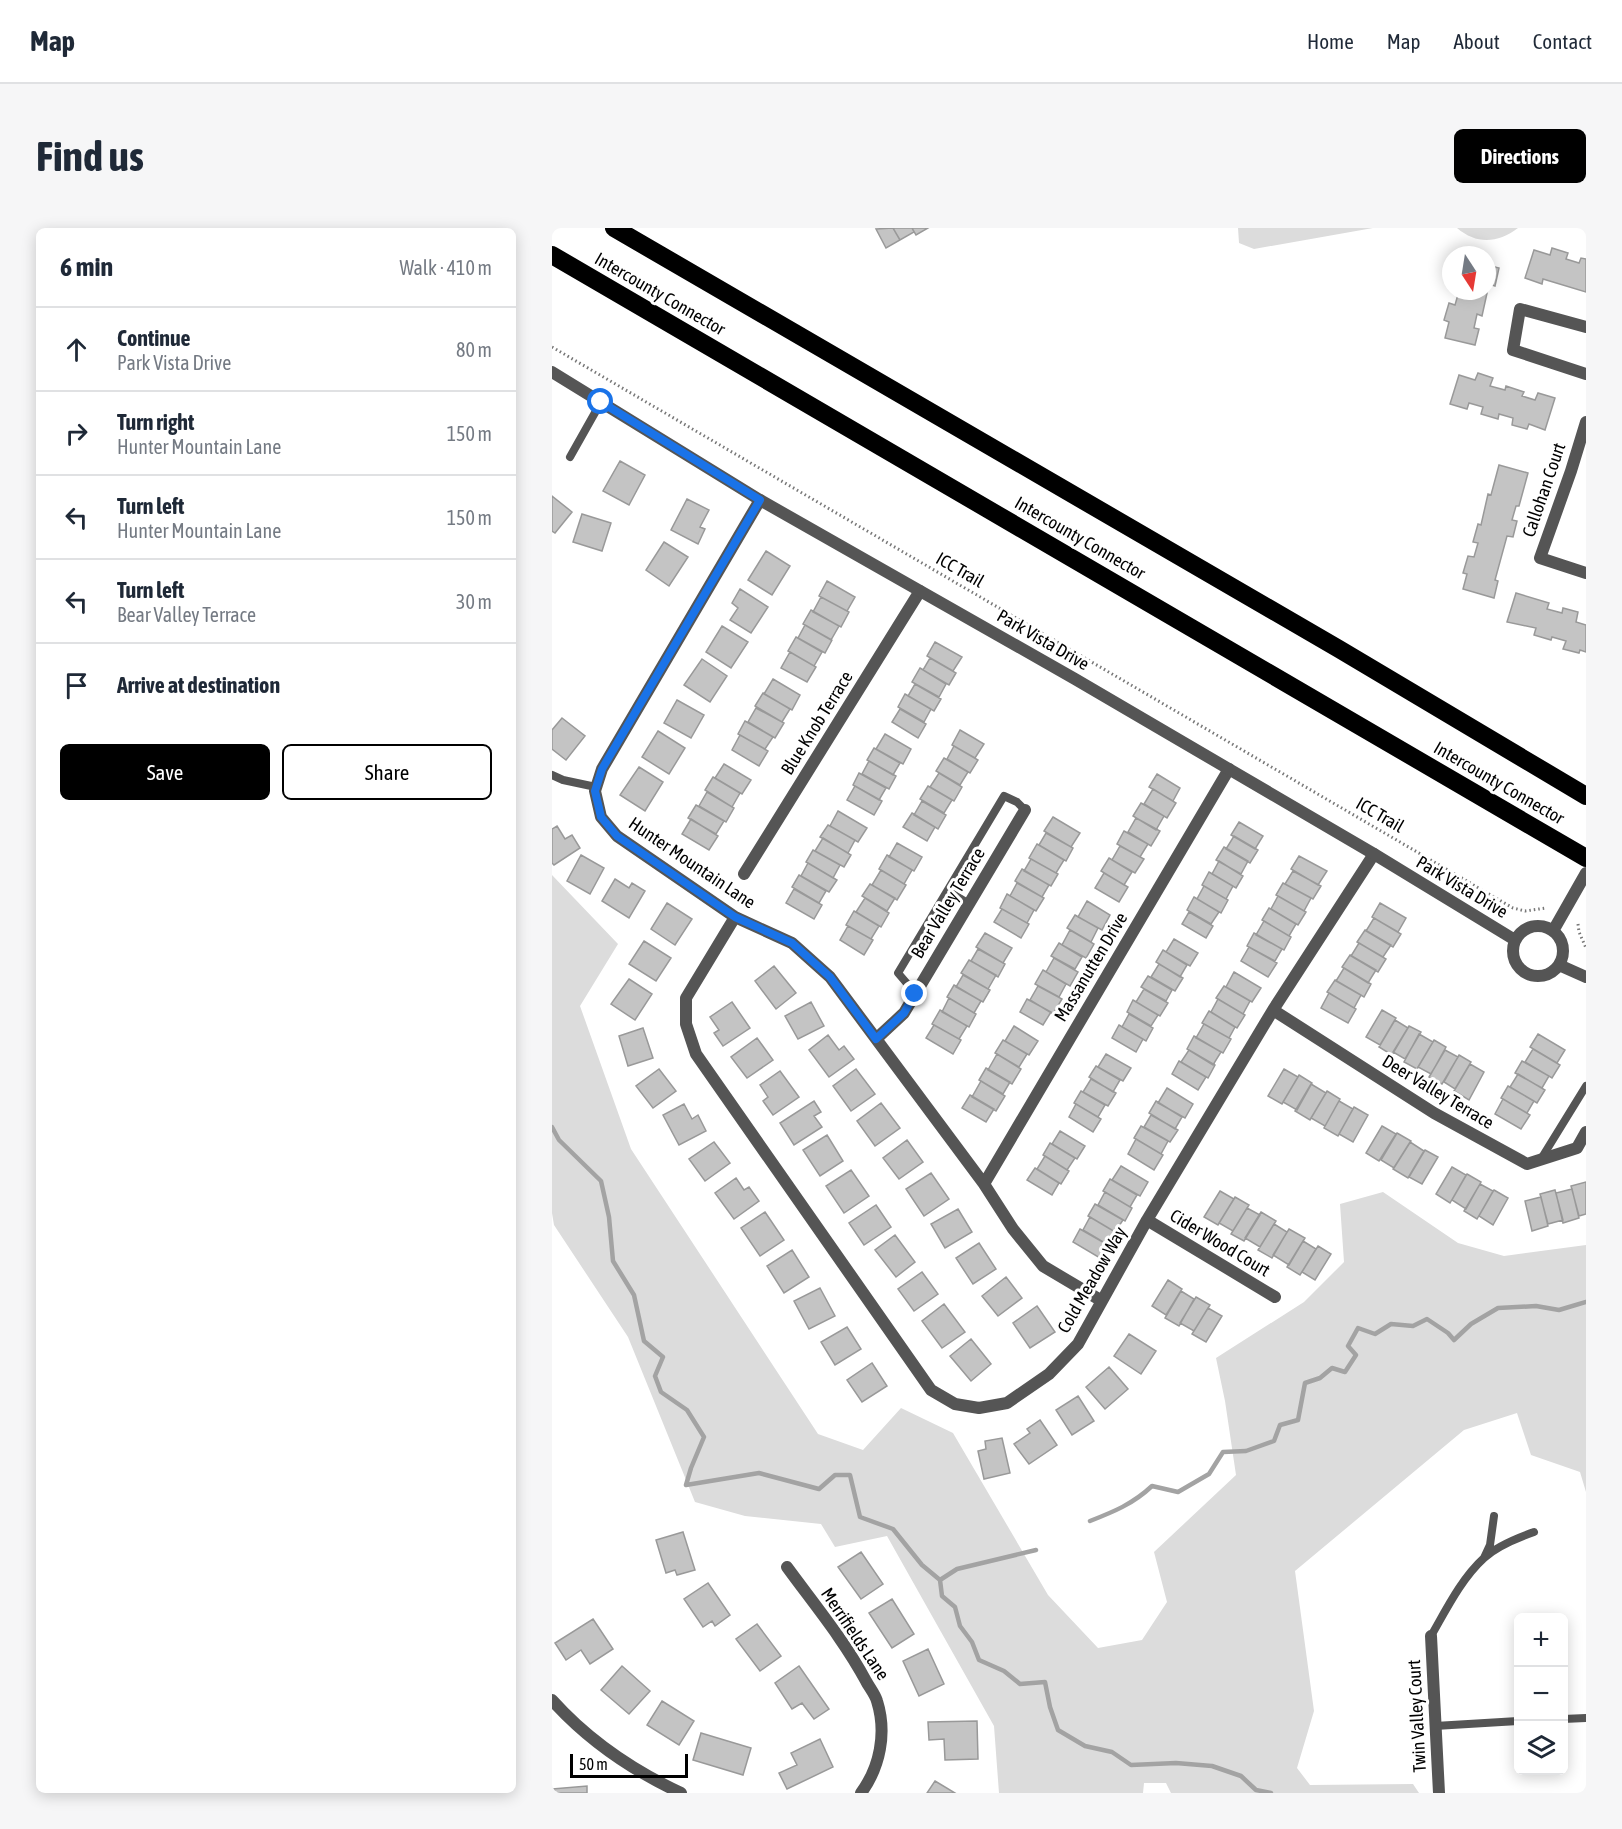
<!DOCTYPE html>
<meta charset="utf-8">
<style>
:root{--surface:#fff;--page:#f6f6f7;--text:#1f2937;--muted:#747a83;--line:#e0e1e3;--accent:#000}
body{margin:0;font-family:"Asap Condensed",sans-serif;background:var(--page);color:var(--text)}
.controls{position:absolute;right:18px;bottom:18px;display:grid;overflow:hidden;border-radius:9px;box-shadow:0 3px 15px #0003}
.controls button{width:54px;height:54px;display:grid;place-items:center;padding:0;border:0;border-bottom:2px solid var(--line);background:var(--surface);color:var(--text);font:30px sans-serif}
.compass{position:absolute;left:890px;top:18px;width:54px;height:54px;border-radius:50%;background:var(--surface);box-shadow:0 3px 15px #0003;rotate:168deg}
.scale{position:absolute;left:18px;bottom:15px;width:118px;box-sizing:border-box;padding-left:6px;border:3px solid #000;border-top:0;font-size:16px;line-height:21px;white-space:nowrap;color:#000;-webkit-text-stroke:4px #fff;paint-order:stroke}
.stop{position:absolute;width:18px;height:18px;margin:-14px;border:4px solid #1a73e8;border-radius:50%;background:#fff}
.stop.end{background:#1a73e8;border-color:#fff;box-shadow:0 2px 6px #0008}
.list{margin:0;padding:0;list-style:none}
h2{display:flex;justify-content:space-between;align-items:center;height:78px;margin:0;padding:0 24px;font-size:26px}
h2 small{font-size:20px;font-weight:400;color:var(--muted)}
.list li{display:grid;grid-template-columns:39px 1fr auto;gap:18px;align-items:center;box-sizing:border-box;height:84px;padding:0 24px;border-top:2px solid var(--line)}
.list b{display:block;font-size:22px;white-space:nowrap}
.list p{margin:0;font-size:20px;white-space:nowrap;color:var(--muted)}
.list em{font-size:20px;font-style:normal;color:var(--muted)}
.actions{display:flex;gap:12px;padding:18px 24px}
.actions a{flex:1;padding:14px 0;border:2px solid var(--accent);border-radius:9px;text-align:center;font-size:21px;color:var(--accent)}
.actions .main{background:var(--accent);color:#fff}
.icon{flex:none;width:33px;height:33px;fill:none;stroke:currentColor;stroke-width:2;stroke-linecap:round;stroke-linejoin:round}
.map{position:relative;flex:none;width:1034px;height:1565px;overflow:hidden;border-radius:9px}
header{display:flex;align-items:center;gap:36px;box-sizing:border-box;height:84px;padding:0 30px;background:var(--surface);border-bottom:2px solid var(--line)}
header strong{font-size:28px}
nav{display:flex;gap:33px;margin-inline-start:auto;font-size:21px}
.intro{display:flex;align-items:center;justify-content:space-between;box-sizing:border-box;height:144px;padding:0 36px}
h1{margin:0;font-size:42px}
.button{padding:15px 27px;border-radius:9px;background:var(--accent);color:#fff;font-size:21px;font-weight:700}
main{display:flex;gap:36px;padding:0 36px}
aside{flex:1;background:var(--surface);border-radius:9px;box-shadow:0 3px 15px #0003}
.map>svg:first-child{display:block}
.green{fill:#dcdcdc}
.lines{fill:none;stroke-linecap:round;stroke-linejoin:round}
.stream{stroke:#a3a3a3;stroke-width:4.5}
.building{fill:#c4c4c4;stroke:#999;stroke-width:1.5}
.path{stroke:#777;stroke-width:3;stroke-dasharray:1.5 3;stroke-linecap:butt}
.service{stroke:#555;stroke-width:8}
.minor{stroke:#555;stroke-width:12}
.tertiary{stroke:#555;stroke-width:12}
.motorway{stroke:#000;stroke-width:18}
.route{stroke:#1a73e8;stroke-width:8}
.labels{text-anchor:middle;stroke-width:6;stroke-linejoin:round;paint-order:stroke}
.street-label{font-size:18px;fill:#000;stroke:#fff}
</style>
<header>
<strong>Map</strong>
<nav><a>Home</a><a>Map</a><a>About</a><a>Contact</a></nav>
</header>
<div class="intro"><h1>Find us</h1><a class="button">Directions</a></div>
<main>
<aside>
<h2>6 min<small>Walk · 410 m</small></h2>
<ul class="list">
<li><svg class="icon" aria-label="ahead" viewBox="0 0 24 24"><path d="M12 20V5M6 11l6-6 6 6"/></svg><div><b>Continue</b><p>Park Vista Drive</p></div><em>80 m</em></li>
<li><svg class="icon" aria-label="right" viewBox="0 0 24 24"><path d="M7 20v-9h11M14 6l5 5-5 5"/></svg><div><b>Turn right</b><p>Hunter Mountain Lane</p></div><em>150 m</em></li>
<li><svg class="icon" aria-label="left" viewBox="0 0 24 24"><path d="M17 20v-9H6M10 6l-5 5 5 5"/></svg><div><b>Turn left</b><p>Hunter Mountain Lane</p></div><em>150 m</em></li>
<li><svg class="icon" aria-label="left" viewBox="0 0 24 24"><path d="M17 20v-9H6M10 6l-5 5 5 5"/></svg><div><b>Turn left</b><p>Bear Valley Terrace</p></div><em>30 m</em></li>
<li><svg class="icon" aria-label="arrive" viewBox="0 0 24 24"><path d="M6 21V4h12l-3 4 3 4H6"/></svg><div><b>Arrive at destination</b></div></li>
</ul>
<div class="actions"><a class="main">Save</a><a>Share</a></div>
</aside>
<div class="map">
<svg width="1034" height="1565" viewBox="0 0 1034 1565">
<rect width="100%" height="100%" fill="#fff"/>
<path class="green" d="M686,0H821L702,21L687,15Z
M905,0H966C946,15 925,17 905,0Z
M0,647L66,716L28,778L79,921L266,1206L311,1222L349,1180L401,1205L496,1367L546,1420L590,1412L615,1374L602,1324L684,1247L673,1173L664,1130L752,1074L792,1034L788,976L831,964L906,1015L952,1028L1034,1017V1264L1028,1244L979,1227L965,1185L912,1202L743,1343L762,1483L745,1540L758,1557L861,1556L867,1565H619L614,1555H592L591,1565H447L442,1498L335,1308L283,1319L269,1296L193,1288L143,1274L76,1109L2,997L0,985Z"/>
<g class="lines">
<path class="stream" d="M0,899L7,912L49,953L57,989L61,1033L82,1067L92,1113L111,1129L103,1148L109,1164L135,1182L152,1209L139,1240L134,1257L207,1245L267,1261L283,1247H298L308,1289L341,1301L370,1337L388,1352L405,1341L484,1322
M538,1293C561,1284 581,1276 600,1258L626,1264L657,1246L671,1224L694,1223L722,1213L728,1197L746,1192L753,1155L768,1150L780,1140L793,1144L804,1127L796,1118L806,1100L823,1106L839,1096L861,1098L875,1091L896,1105L902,1112L919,1096L946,1080L984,1078L1007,1082L1034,1074
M388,1352L390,1368L403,1379L408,1398L420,1414L427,1432L452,1443L468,1456L493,1454L498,1479L506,1502L533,1518L560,1524L579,1537L624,1535L660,1538L689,1548L704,1562L719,1565"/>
</g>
<path class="building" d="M341,0H360L362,4L348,12Z
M341,0L348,12L334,20L324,1Z
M360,0H376L364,7Z
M1000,20L1016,25L1014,31L1027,35L1029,30L1034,31V64L991,51L990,56L973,50L982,22L998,27Z
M935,37L947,40L943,58L937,56L930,88L925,86L922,100L927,101L923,117L893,110L897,94L892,92L897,75L903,77L907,63H935Z
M926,145L941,150L938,158L953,162L954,158L972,164L970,168L983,172L986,165L1003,170L993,202L977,196L975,201L960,197L961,190L947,186L946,191L929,186L931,179L917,175L915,181L898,176L907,147L923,152Z
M68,233L93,247L77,277L51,263Z
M947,237L976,245L967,278H964L960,292L965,293L961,309L955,308L943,352L946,353L942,370L911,361L915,346L911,345L916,328L922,329L926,315L921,314L926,296L929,297L936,266L939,267Z
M0,268L20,284L3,305L0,303Z
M135,271L157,282L148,299L153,301L146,316L119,302Z
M30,286L59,295L50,323L21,314Z
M112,314L136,329L117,358L94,342Z
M214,323L238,338L220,367L196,352Z
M275,353L303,369L295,383L267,368Z
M188,361L216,379L199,405L178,392L186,380L180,375Z
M964,365L997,375L995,381L1010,385L1011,380L1026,384L1024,394L1034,397V424L1028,422L1027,425L1011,421L1014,413L1000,409L999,412L982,407L984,400L955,394Z
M269,369L297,384L289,399L261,384Z
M259,382L287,398L279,412L251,396Z
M253,397L280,412L273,425L246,410Z
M170,398L196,414L179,440L154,424Z
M244,409L270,424L262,438L236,423Z
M383,414L410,429L401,443L375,428Z
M238,424L264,439L255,454L229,440Z
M378,430L404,445L397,457L371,442Z
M150,431L175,448L158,474L132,457Z
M368,440L394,456L387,469L360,454Z
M221,451L248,467L240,482L212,466Z
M363,456L389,471L382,483L356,468Z
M211,465L238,481L230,494L203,478Z
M353,466L379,481L372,494L346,479Z
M125,472L152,487L139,510L112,495Z
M204,480L232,495L223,510L196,494Z
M348,481L374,496L366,510L340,494Z
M10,490L33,508L14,532L0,521V502Z
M193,493L221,509L213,521L186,506Z
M408,502L432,516L423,530L400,517Z
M106,503L133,520L117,546L90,529Z
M333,506L359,521L351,536L324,521Z
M188,507L216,523L207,538L180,522Z
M402,518L426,532L418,545L395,531Z
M322,520L348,535L341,547L315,532Z
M392,530L416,544L408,557L384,543Z
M317,533L344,548L337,561L310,546Z
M172,536L199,552L190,566L163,550Z
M87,539L111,554L93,583L68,567Z
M307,545L334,560L327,572L301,557Z
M387,545L410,559L402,573L378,559Z
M605,546L628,560L621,573L597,559Z
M161,549L188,565L180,579L153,562Z
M303,558L330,573L322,587L295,572Z
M376,558L400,572L392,585L368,571Z
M601,561L624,575L615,590L592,576Z
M155,564L182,580L174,594L147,578Z
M370,573L394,587L386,601L362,587Z
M589,575L612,588L604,602L581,588Z
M144,577L172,593L164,606L136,590Z
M286,583L315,600L306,614L278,598Z
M360,585L383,599L375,613L351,599Z
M501,589L528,605L519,619L492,603Z
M584,590L608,603L599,618L576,604Z
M139,591L166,608L157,622L130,606Z
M687,594L711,608L703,621L679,607Z
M276,597L303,612L296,625L268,609Z
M5,598L13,611L20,607L28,620L2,637L0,635V601Z
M572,603L596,616L588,629L565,616Z
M494,605L521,620L514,633L487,617Z
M682,608L706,622L698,635L674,621Z
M271,610L299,627L292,639L263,623Z
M345,615L370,629L362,643L337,629Z
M485,616L512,632L504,645L477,630Z
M568,618L592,631L583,645L560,632Z
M672,619L696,633L689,646L664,632Z
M261,622L288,637L281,650L254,634Z
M29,627L52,640L38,666L15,653Z
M335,627L360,642L352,656L327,641Z
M747,628L775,643L766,657L739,641Z
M557,630L580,644L572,657L549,643Z
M479,631L506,646L499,658L472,643Z
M667,633L691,648L684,660L660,646Z
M256,635L285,652L277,664L249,648Z
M470,641L497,657L490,669L463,653Z
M329,642L354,657L345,672L320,657Z
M741,643L769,658L761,671L733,656Z
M657,644L681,658L674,671L650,657Z
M552,645L576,659L567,674L543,660Z
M247,647L274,663L267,675L240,659Z
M63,651L77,660L80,655L93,663L77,690L50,673Z
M465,655L492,670L484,683L458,668Z
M731,655L759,670L752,683L724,667Z
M318,656L343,670L335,683L310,668Z
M652,658L676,672L669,685L645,671Z
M242,661L270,677L262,691L234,675Z
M455,666L482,682L475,695L448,680Z
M726,668L754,684L746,697L719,681Z
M642,669L667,684L659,696L635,682Z
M313,670L337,685L329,699L304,684Z
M535,673L558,687L550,702L526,689Z
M115,675L140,691L123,717L99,701Z
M828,675L854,690L846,704L820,689Z
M717,680L744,696L737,708L710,692Z
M450,681L477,696L469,710L442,694Z
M302,683L327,698L319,711L294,697Z
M637,684L661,698L654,710L630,696Z
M523,687L546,700L539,714L515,700Z
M822,690L849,706L841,719L814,703Z
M712,693L739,709L732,722L704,707Z
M296,698L321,712L312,727L288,712Z
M518,702L542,716L534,730L510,717Z
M813,702L839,717L831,729L805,714Z
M433,705L460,720L451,735L424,719Z
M702,705L730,721L723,733L695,718Z
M622,711L646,725L638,738L614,724Z
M92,713L119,730L104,753L77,736Z
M507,715L530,729L523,741L499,728Z
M807,715L834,731L826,744L799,728Z
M697,719L725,735L716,749L689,733Z
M426,721L453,736L446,749L419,733Z
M611,722L635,737L628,749L604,734Z
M798,727L824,742L816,755L790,739Z
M502,730L526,744L518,758L494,744Z
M417,732L444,747L436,761L409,745Z
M607,736L631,750L623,763L599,749Z
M222,738L244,765L224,781L203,753Z
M792,740L819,756L812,769L784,753Z
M491,742L514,756L507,769L483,756Z
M682,744L709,760L700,774L674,759Z
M411,747L438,762L431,774L404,759Z
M596,748L620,762L614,773L589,759Z
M77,751L100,766L83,792L59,776Z
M783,752L809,767L802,780L775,764Z
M402,757L429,773L422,785L395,769Z
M486,758L510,771L501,786L478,772Z
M672,758L698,773L691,786L664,770Z
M592,761L616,775L608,788L584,774Z
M777,765L804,781L796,795L769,780Z
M397,770L424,786L417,799L390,784Z
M475,771L499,784L491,797L468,784Z
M666,771L693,787L685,800L659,784Z
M581,772L606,787L599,798L575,784Z
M180,774L198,800L171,818L162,805L167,802L158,789Z
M259,774L272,798L246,811L233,788Z
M388,782L415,798L407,811L380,796Z
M830,782L844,790L828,817L814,809Z
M657,783L683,799L677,810L650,795Z
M577,786L601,800L594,813L570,799Z
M843,792L856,800L840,827L827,819Z
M652,796L679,811L671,825L644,810Z
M382,797L409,812L401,826L374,810Z
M567,797L591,811L584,824L560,810Z
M462,798L486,813L477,827L453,813Z
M857,798L869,804L853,831L841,824Z
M91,800L101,830L76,838L67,808Z
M867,806L881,814L865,841L852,834Z
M986,806L1013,822L1005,835L978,819Z
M276,807L287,822L292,818L302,831L277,849L257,822Z
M642,808L669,824L661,837L635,821Z
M205,810L221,832L195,850L179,829Z
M451,812L475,826L467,839L443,825Z
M882,812L894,819L879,846L866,839Z
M981,821L1008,837L1000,850L973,834Z
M637,822L663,837L656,850L629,834Z
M893,822L906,829L890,856L877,849Z
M445,826L469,841L460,856L436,842Z
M554,826L579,840L571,853L546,839Z
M907,827L919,834L903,861L892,854Z
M627,833L654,849L646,862L620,846Z
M970,833L997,848L990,860L963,845Z
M918,836L932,844L917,872L902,863Z
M544,838L568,852L561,864L537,849Z
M434,840L458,854L451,866L427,852Z
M107,841L124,863L101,880L84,858Z
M304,841L323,866L299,883L281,858Z
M732,841L746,849L730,876L716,868Z
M228,843L247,869L221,887L211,873L216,869L208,857Z
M966,846L993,862L985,875L958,859Z
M747,847L760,855L745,882L731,874Z
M539,851L564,865L556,878L531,864Z
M429,853L453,868L444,883L420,869Z
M759,856L774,865L758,892L743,883Z
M956,858L982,873L975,885L949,870Z
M615,860L641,876L633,890L606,875Z
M529,863L553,877L546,889L522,875Z
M775,863L788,871L773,898L759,890Z
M418,867L442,881L434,894L410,880Z
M951,871L978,887L969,901L943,886Z
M262,873L269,884L262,888L270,899L242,917L228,895Z
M604,873L630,889L623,901L597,885Z
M787,873L801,881L786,908L772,900Z
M329,875L348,900L323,918L305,893Z
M132,876L140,891L146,887L154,903L127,917L111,887Z
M524,876L549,891L541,904L517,889Z
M802,879L816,887L801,914L787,906Z
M599,887L626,902L618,914L592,899Z
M589,898L616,913L609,926L582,910Z
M830,898L844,906L827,933L814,925Z
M508,903L533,918L525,931L500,916Z
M845,905L859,913L842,940L829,932Z
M275,907L291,933L268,948L251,922Z
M584,911L611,927L602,942L576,926Z
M355,912L371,934L347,951L331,930Z
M162,914L178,935L153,953L137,931Z
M858,914L872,923L856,950L841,941Z
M498,915L523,930L515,942L491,927Z
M873,922L886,929L870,956L857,949Z
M493,928L517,943L509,956L485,941Z
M569,938L596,954L588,968L560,952Z
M900,939L914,947L898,975L884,966Z
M483,940L507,955L500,967L475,952Z
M299,942L317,968L292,985L274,958Z
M379,945L397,971L372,988L354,961Z
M915,946L929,954L914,981L900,972Z
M184,950L192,962L197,959L207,973L182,991L163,965Z
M558,951L585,967L578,979L551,963Z
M1034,954V986L1027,988L1019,958Z
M928,956L941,963L925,991L912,983Z
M1020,961L1027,990L1011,995L1004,965Z
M942,962L956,970L941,997L927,988Z
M1003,962L1011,992L996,996L988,966Z
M668,963L682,971L666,997L652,989Z
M553,964L580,980L573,993L546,977Z
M683,969L697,977L681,1003L667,995Z
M989,969L996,998L980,1003L973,973Z
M543,976L571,992L563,1004L536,988Z
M324,977L339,999L312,1017L297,995Z
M695,980L708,987L692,1013L679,1006Z
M406,981L420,1004L393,1020L379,996Z
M213,984L232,1012L208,1028L189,1000Z
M709,984L724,993L708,1019L693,1010Z
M538,989L565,1005L558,1018L531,1002Z
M722,996L735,1004L720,1030L706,1022Z
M528,1001L556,1017L548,1030L521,1014Z
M737,1001L753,1010L737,1037L721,1027Z
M343,1007L363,1034L344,1049L323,1022Z
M751,1013L764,1021L748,1047L735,1039Z
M427,1015L444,1041L421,1056L404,1030Z
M766,1018L779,1026L763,1052L750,1044Z
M240,1022L257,1049L232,1065L215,1038Z
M370,1044L386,1066L362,1083L346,1061Z
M454,1049L470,1070L446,1088L430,1068Z
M616,1052L630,1061L614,1087L600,1078Z
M268,1060L283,1088L257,1101L242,1073Z
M629,1063L642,1071L627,1098L613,1090Z
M644,1069L658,1077L642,1103L628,1095Z
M392,1076L413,1104L390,1120L370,1093Z
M485,1078L503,1104L478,1120L461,1095Z
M656,1080L670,1088L654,1114L640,1106Z
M295,1099L309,1121L283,1137L269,1114Z
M577,1106L604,1123L589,1146L562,1128Z
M419,1111L439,1136L419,1153L398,1128Z
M320,1135L335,1158L310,1174L295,1152Z
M557,1139L576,1161L553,1181L534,1159Z
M526,1168L542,1193L520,1207L504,1182Z
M488,1192L505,1217L477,1236L462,1216L478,1205L475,1201Z
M450,1210L458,1245L432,1251L426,1223L434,1221L433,1213Z
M131,1304L143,1342L125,1347L123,1342L114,1345L104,1312Z
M309,1324L331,1356L309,1371L286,1339Z
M156,1355L178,1387L163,1398L160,1393L151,1399L132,1371Z
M340,1371L362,1406L340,1420L317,1385Z
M41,1391L61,1421L38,1436L29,1422L14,1432L3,1415Z
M205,1396L229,1428L208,1443L184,1411Z
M376,1421L392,1456L367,1468L351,1433Z
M70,1438L98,1463L77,1486L49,1462Z
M247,1438L277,1481L262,1491L250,1475L240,1481L223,1455Z
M110,1473L142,1493L127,1517L95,1497Z
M425,1493L426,1531L393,1532L392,1511L377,1512L376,1494Z
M149,1505L199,1520L191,1547L141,1532Z
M268,1511L281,1539L235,1561L227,1545L245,1537L239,1525Z
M383,1553L403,1565H375Z
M35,1558V1565H0V1561Z"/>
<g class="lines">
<path class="path" d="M0,119L961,680L973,683L994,680
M1026,696L1027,704L1034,720"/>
<path class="service" d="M18,229L49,174
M0,547L11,552L44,559
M396,663L417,676
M364,766L346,745L452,568L465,574L473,582
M989,931L1034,858
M932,1330L938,1317L942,1288
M879,1408C894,1382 909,1351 932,1330C945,1318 965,1310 982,1304
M1011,1491L1034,1490
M883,1498L966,1493"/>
<path class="minor" d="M1034,99L968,81L961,122L1034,146
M1034,194L1019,243L988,330L1034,345
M208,272L50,541L43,563L49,589L65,608L183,689L240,715L278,749L432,956L461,1001L491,1038L550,1073
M192,646L368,363
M183,689L134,770V796L144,826L379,1162L403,1176L427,1180L455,1175L497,1146L526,1116L595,992L721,782L822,626
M721,782L882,885L975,936L1025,920L1034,904
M324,811L352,785L473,582
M432,956L677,541
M595,992L723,1069
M235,1339C262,1376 292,1412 314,1453C317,1459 323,1466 325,1473C335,1505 328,1539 309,1565
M879,1408L887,1565
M0,1472C35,1511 82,1543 129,1565"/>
<path class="tertiary" d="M0,144L208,272L523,451L822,626L963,712
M961 723a25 25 0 1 1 50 0a25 25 0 1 1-50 0Z
M1001,703L1034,645
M1007,737L1034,749"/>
<path class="motorway" d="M62,0L787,421L1034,568
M0,27L1034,630"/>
</g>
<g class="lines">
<path class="route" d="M49,174L208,272L50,541L43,563L49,589L65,608L183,689L240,715L278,749L324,811L352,785L363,766"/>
</g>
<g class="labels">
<g class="street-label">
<text transform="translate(108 66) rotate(30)" y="6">Intercounty Connector</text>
<text transform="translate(992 262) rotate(-71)" y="6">Callohan Court</text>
<text transform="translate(528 310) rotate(30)" y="6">Intercounty Connector</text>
<text transform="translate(408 342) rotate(30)" y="6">ICC Trail</text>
<text transform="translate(491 412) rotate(30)" y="6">Park Vista Drive</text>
<text transform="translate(265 495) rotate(-58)" y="6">Blue Knob Terrace</text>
<text transform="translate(947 555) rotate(30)" y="6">Intercounty Connector</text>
<text transform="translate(828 587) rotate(30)" y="6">ICC Trail</text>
<text transform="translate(140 635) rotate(34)" y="6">Hunter Mountain Lane</text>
<text transform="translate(910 659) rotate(31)" y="6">Park Vista Drive</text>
<text transform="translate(396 675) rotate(-59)" y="6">Bear Valley Terrace</text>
<text transform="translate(539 739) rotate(-59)" y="6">Massanutten Drive</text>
<text transform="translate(886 864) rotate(31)" y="6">Deer Valley Terrace</text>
<text transform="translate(668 1015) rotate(31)" y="6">Cider Wood Court</text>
<text transform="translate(540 1052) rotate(-60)" y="6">Cold Meadow Way</text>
<text transform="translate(303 1406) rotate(56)" y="6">Merrifields Lane</text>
<text transform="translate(865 1488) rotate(-93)" y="6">Twin Valley Court</text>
</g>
</g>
</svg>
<div class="controls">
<button>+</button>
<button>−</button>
<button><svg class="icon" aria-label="layers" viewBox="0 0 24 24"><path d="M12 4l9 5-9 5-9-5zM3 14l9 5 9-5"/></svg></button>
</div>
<svg class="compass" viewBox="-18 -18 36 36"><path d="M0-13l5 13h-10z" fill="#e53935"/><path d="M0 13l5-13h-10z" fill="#747a83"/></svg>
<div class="scale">50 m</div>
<div class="stop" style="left:49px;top:174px"></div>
<div class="stop end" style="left:363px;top:766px"></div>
</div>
</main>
